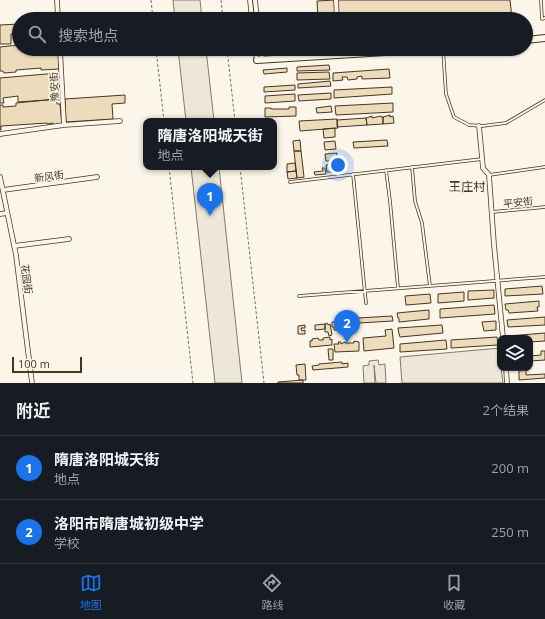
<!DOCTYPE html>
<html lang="zh">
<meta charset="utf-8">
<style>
:root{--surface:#171b24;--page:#20242c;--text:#f1f3f6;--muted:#9ea1a6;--line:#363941;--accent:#1a73e8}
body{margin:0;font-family:"Open Sans","Noto Sans SC",sans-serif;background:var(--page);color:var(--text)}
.controls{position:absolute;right:12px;bottom:12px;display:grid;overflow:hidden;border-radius:8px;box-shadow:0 1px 3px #0004}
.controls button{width:36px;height:36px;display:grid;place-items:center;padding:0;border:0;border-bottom:1px solid var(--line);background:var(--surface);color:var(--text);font:20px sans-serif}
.scale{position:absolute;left:12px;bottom:10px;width:70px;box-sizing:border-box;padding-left:4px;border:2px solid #4a3520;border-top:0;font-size:11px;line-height:14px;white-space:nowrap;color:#4a3520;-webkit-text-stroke:3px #fbf6e9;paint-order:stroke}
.you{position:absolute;left:338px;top:165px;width:14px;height:14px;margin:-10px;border:3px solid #fff;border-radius:50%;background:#1a73e8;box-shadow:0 0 0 6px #1a73e833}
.badge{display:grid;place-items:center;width:26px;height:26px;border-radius:50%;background:var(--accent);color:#fff;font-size:13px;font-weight:700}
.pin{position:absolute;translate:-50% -33px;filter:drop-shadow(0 1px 2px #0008)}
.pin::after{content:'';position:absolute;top:21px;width:14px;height:12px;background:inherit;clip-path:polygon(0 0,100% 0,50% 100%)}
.popup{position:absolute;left:143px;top:118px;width:134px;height:52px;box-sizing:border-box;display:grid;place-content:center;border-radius:8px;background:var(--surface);filter:drop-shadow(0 1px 3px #0005);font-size:13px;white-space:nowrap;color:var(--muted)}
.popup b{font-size:15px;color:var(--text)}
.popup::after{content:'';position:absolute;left:50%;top:100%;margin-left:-8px;border:8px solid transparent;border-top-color:var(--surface)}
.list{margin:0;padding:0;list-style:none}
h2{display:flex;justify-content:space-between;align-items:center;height:52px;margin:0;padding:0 16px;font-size:17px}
h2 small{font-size:13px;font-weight:400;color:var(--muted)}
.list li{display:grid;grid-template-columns:26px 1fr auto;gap:12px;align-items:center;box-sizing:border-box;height:64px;padding:0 16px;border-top:1px solid var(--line)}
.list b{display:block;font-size:15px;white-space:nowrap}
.list p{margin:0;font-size:13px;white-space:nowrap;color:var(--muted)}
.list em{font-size:13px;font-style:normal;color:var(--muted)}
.icon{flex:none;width:22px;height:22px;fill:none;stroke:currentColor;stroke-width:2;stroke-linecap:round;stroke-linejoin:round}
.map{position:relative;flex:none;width:545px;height:383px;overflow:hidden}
.search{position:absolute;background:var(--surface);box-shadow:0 1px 3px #0004;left:12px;right:12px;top:12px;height:44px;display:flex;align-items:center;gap:10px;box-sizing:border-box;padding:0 14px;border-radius:22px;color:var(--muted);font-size:15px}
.sheet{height:180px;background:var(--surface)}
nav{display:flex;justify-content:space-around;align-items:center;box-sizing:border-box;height:56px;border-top:1px solid var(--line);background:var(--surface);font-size:11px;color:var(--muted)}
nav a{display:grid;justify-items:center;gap:2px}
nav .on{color:var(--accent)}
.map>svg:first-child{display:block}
.green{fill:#ede6d9;stroke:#887966}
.parking{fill:#ede7d9;stroke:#887966}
.building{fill:#ecdcbc;stroke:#4a3520}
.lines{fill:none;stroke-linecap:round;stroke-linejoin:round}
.lane-casing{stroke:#4a3520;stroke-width:3.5}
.street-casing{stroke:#4a3520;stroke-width:5.5}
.secondary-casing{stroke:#4a3520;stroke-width:8}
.path{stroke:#7f6f5c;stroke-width:1;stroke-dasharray:3 2;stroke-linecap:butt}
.lane{stroke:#fbf6e9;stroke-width:2}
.street{stroke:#fbf6e9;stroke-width:4}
.secondary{stroke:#fbf6e9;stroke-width:6}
.labels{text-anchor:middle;stroke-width:3;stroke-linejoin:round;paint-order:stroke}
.street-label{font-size:10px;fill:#4a3520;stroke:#fbf6e9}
.quarter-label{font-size:12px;fill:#4a3520;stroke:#fbf6e9}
</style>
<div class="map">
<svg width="545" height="383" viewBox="0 0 545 383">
<rect width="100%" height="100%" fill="#fbf6e9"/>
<path class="green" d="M500,348V368H501L503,383H402L400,357Z
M378,360L379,365L385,364L386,383H376L374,365L375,383H364L363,366L369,365V361Z"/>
<path class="parking" d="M173,0H200L202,19H175Z
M178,49H206L214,121H186Z
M191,167H219L242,383H215Z"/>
<path class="building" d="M335,0L336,19H318L317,1Z
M337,0H510L512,19H338Z
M19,24V38L16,39V34H11V44H0V25Z
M19,45V49H58L59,69L41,70V68L16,70V72L4,73L3,71H0V47Z
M329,65L330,70L297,71V67Z
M287,68V72L264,74L263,70Z
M389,69L390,78L362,79V76L357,77V79L348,80L347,77H342L343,80L333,81V73Z
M329,72L330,79L297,80V73Z
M58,73L61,99L18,102V96L3,98L4,103H0V78Z
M330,81L331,86L298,88V84Z
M295,85V90L264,92V87Z
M392,87V94L334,98V90Z
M331,93V99L299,101L298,95Z
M295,94V101L265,103V96Z
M125,95V103L112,104L113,119L66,122L65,99Z
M57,99V104H60L62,125L53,126V123L47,124V123L1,126V130H0V105H3V107L16,106V103Z
M393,103V112L336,115L335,106Z
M331,106L332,112L317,113L316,108Z
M289,107H296V116L265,117V108H271V109H289Z
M390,115V117L393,116L394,123L383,124V117Z
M372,116V118L381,116V117H383V124L367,125L366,118Z
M366,118L367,125L337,127V120Z
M337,119L338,128L300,131L299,121Z
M335,128V137L324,138L323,129Z
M300,140L301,151H294L293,141Z
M387,140L388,146L354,148L353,142Z
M335,141L336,149L325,150L324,142Z
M294,151H301L304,177L297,178Z
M337,153V161H326L325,154Z
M295,163L296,171L287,172V164Z
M337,164L338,172H327L326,165Z
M322,168H325L326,174L315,175L314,172L323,171Z
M296,171L297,178L288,179L287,172Z
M542,286L543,294L505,296V289Z
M494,290V298L468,300V291Z
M464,292V301L438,303V294Z
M430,294L431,303L406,305L405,296Z
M539,301V307H537L538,311L509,313L508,310H506L505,304Z
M494,305L495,314L440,318V309Z
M429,310V319L399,322V318H398L397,313Z
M392,316L393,321L359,323L358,318Z
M545,317V325L508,327L507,320Z
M357,320L356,329L346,330V326H343V330H334V327H332V322Z
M496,321V330L484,331L482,322Z
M327,323L328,325L330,324L332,335L329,336L328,332H325V324Z
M325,324V329L315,330V325Z
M305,325V328H301L302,331L305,330V334H298V326Z
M442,325L443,333L400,337L399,334L398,328Z
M392,329L394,348L364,351L363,338L386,336L385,330Z
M545,333V341L530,342V338H509L508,336Z
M330,337V340L332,339V345L310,347V341H312V339L318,338L319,340H323V338Z
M497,337L498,345L451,348V340Z
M446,340L447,349L400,352V344Z
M354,341L359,342V351L335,352L334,344H339L338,342H341V344L345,342V343H354Z
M328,349H333V360H329Z
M541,351H545V360L530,361V356L541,355Z
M342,362V364L348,363V367L313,370L312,366L319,365V364Z
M305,364L306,380H299V375H297L296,365Z
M526,370V375L545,374V378L519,380V371Z
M303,380V383H278V382Z"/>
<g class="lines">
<g class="lane-casing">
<path id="lane" d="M541,0L542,19L545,18
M443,49L446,94L454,117L469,125L482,126L506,123L545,100
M412,167L415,201L422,223L430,286
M386,170L390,201L398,288
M353,174L366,303
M489,175L545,167
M290,182L482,159
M492,212L545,207
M299,296L545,277"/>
</g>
<g class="street-casing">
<path id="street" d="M57,0L58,19
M250,0L252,19
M255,0L257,19
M336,0L337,19
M60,49L64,125
M255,49L257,60
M261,49L262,60
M479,126L483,168L489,175L494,245L503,338
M0,134L64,125L120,121
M0,177L16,255L32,383
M3,190L97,177
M0,214L7,213
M14,246L69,239
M506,368L507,383"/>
</g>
<g class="secondary-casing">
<path id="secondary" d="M526,40L545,38
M257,60L434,49"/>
</g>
<path class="path" d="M151,0L153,19
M221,0L223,19
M156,49L164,121
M227,49L235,121
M169,167L193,383
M240,167L264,383"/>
<use href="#lane" class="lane"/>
<use href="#street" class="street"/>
<use href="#secondary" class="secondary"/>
</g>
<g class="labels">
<g class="street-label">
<text transform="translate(54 87) rotate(-93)" y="4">豫安街</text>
<text transform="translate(49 176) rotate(-8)" y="4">新风街</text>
<text transform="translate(518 202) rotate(-6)" y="4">平安街</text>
<text transform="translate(27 279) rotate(82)" y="4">花园街</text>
</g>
<g class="quarter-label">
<text x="467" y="191">王庄村</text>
</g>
</g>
</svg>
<div class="controls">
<button><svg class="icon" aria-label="layers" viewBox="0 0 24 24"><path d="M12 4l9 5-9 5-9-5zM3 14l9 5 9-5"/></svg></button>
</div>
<div class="scale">100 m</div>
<div class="you"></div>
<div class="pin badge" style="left:210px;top:216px">1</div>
<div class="popup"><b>隋唐洛阳城天街</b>地点</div>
<div class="pin badge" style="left:347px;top:343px">2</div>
<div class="search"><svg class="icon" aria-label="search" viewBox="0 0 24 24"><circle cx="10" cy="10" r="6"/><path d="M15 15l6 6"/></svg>搜索地点</div>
</div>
<section class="sheet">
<h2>附近<small>2个结果</small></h2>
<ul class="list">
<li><span class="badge">1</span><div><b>隋唐洛阳城天街</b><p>地点</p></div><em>200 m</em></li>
<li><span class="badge">2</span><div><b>洛阳市隋唐城初级中学</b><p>学校</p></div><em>250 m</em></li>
</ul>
</section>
<nav>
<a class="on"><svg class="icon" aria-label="map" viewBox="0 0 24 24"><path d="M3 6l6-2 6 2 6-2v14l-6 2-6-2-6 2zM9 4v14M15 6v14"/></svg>地图</a>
<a><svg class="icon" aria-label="directions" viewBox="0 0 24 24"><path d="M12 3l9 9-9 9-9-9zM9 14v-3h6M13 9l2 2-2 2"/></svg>路线</a>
<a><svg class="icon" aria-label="saved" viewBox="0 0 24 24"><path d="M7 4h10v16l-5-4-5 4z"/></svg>收藏</a>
</nav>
